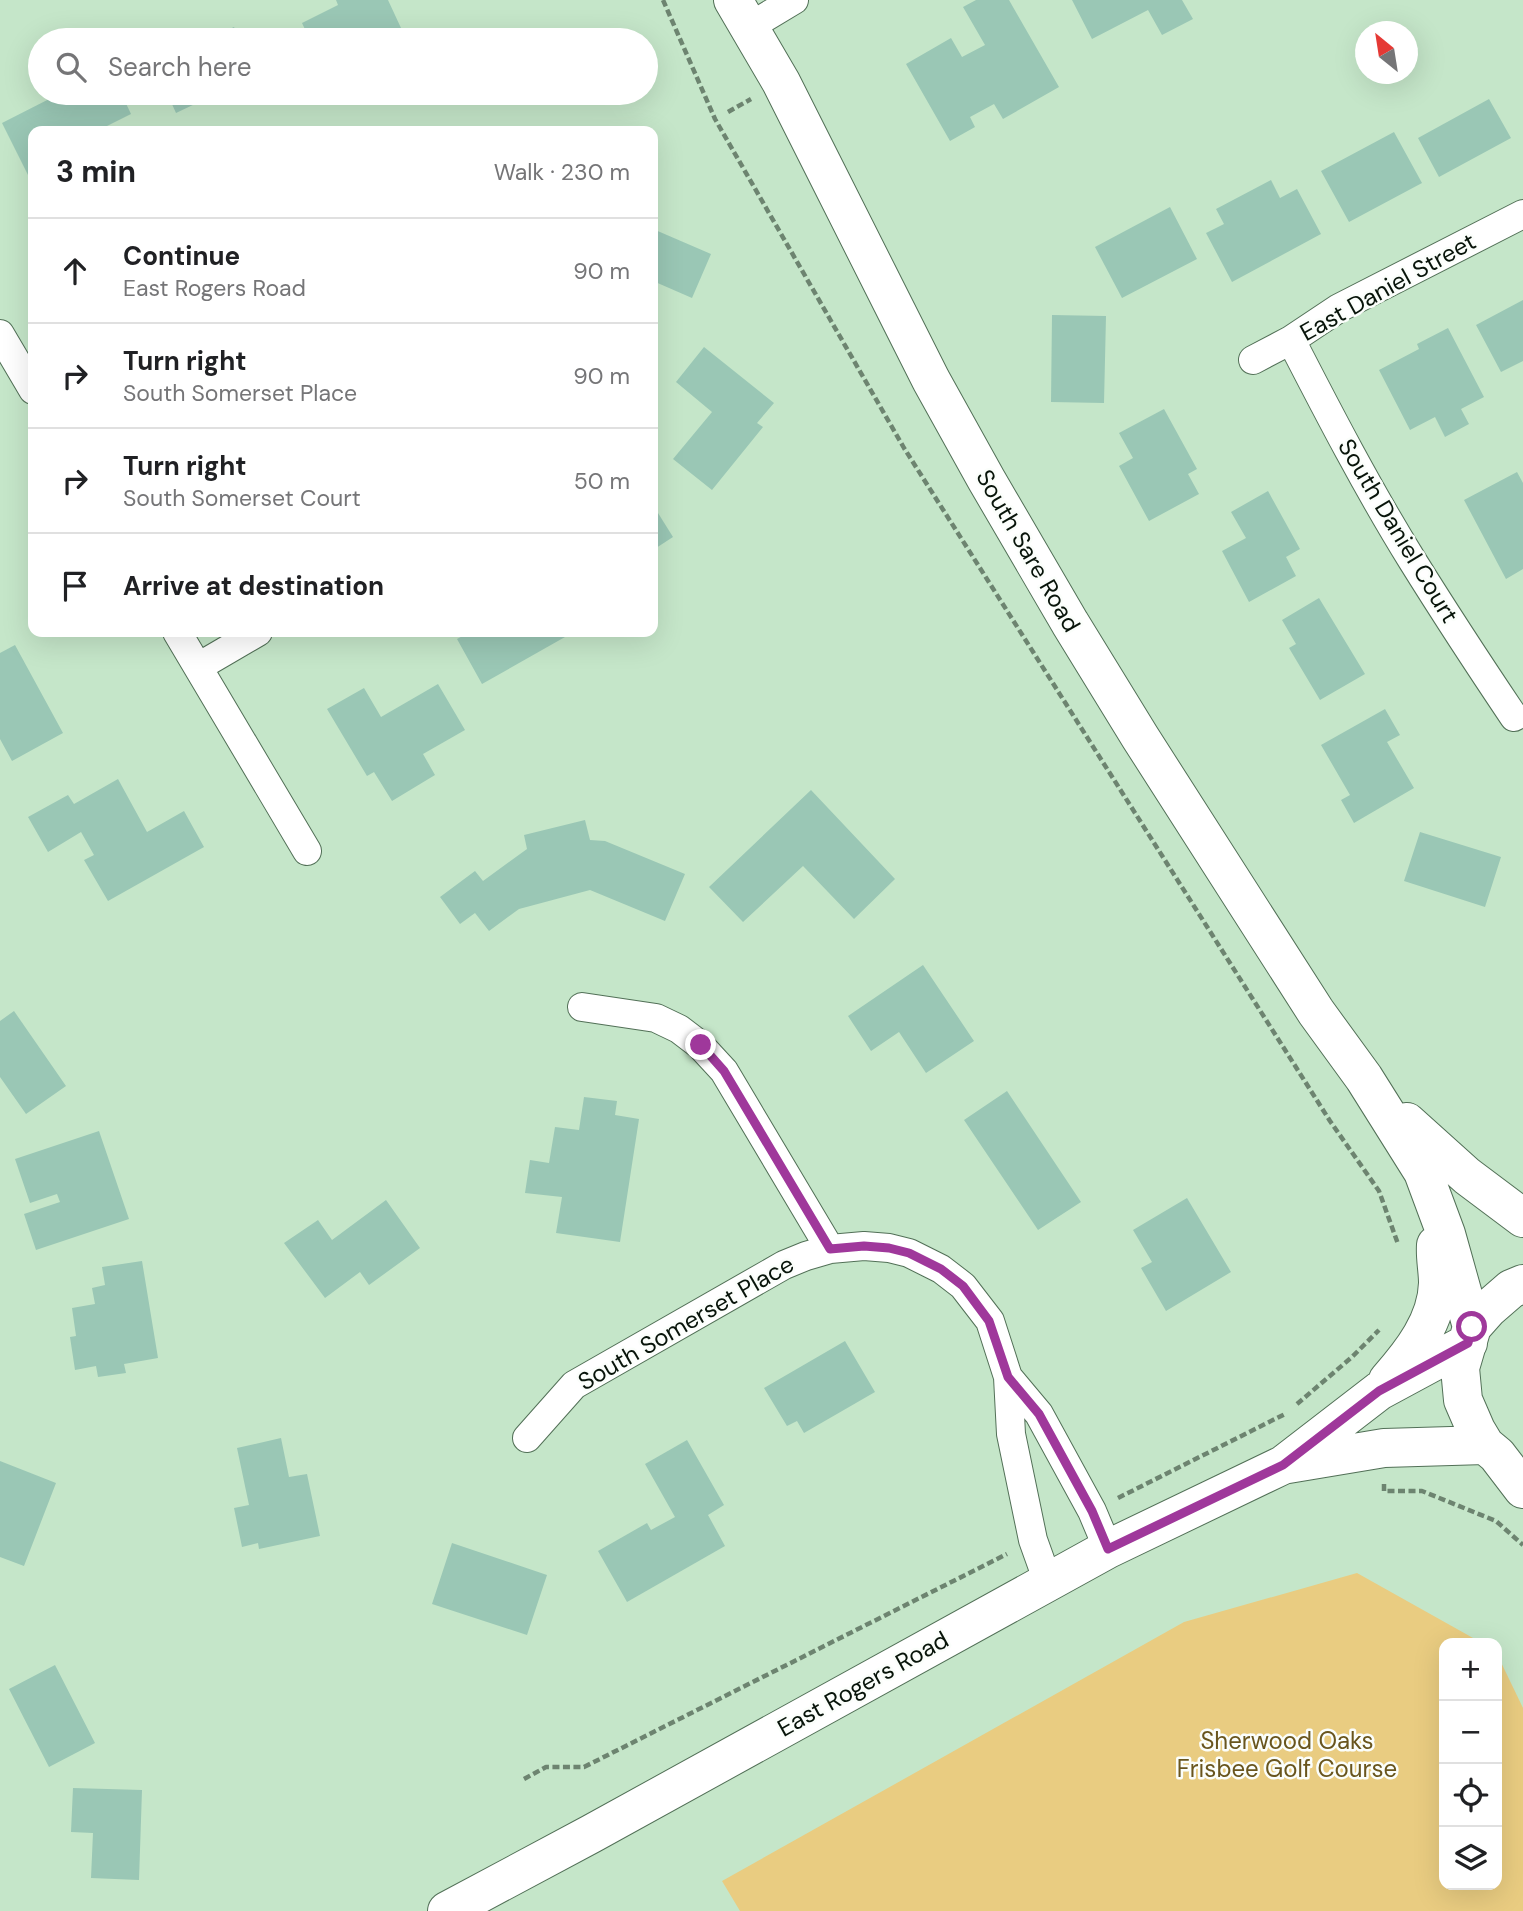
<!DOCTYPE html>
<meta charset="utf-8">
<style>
:root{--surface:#fff;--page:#f6f6f6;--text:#202124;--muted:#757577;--line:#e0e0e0}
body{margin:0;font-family:"DM Sans",sans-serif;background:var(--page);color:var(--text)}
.controls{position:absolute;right:21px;bottom:21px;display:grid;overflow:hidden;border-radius:14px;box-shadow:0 7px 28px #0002}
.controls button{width:63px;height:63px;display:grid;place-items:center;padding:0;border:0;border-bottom:2px solid var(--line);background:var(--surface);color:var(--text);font:35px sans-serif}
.compass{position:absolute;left:1355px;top:21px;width:63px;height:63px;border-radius:50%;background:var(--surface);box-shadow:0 7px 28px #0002;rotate:330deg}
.stop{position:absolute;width:21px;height:21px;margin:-16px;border:5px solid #9f389b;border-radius:50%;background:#fff}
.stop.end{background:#9f389b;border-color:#fff;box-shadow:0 2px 7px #0008}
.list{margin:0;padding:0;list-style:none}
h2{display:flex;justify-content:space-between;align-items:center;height:91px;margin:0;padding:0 28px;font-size:30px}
h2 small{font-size:23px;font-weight:400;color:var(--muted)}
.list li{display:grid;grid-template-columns:46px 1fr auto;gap:21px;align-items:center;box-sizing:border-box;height:105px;padding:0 28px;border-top:2px solid var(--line)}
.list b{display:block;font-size:26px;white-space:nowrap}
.list p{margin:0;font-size:23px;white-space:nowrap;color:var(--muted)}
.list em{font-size:23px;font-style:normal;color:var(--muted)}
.icon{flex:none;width:38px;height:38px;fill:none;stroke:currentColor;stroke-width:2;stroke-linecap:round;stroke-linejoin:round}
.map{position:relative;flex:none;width:1523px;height:1911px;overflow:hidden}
.search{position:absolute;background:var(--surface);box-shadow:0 7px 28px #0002;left:28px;top:28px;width:630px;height:77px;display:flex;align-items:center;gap:18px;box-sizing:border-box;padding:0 24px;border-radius:38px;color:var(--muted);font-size:26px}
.panel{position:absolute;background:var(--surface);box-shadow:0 7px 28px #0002;left:28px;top:126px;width:630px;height:511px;border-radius:14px}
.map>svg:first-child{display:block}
.green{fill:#e9cc81}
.building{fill:#9ac7b5}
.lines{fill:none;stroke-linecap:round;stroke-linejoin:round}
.minor-casing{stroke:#527057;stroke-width:30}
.secondary-casing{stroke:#527057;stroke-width:40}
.path{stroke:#6d8470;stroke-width:4.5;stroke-dasharray:7 3.5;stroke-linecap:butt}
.minor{stroke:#fff;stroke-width:28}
.secondary{stroke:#fff;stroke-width:38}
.route{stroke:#9f389b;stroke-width:9}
.labels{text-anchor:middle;stroke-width:5;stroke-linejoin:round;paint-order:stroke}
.street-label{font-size:24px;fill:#08140a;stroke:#fbfefb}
.park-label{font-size:24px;fill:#69551d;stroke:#fbfefb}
</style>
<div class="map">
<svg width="1523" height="1911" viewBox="0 0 1523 1911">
<rect width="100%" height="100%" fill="#c5e6c9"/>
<path class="green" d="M1357,1573L1482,1643H1444V1885H1497V1654L1523,1708V1911H740L722,1881L1184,1622Z"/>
<path class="building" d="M336,0H388L401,28L376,40H310L302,23L338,5Z
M976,0H1009L1059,87L1003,119L994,104L970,117L975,127L950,141L906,64L951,38L962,57L985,45L963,7Z
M1072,0H1182L1193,19L1162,35L1148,10L1092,39Z
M234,27L240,40H207Z
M61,93H121L131,114L97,131H33V175L29,177L2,123Z
M167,93H218L176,113Z
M1489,99L1511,138L1439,177L1418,138Z
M1394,132L1422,183L1349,222L1321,171Z
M1271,180L1280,198L1297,189L1321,234L1232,282L1206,233L1224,224L1216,209Z
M1170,207L1197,259L1122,298L1095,247Z
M653,229L711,254L692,298L653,281Z
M1523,300V361L1501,372L1476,325Z
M1052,315L1106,316L1104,403L1051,402Z
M1448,328L1484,397L1461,409L1469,424L1445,437L1435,417L1410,430L1379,370L1419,349L1417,344Z
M704,347L774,403L757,423L763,427L712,490L673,459L712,412L676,382Z
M1164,409L1197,469L1188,474L1199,494L1149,521L1119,466L1133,458L1119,433Z
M1517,472L1523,483V569L1506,579L1464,500Z
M1268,491L1300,549L1286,557L1296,576L1249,602L1222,551L1246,538L1231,512Z
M653,505L673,537L653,550Z
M1319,598L1365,674L1320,700L1289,648L1296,644L1282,620Z
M470,632H563L565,637L482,684L457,639Z
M15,645L63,733L12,761L0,739V653Z
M438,684L465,730L423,754L435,775L392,801L374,772L367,776L327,709L364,688L381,717Z
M1385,709L1400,735L1387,742L1414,788L1354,823L1341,800L1350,795L1321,745Z
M118,779L147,832L184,811L204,847L108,901L84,860L94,855L81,832L48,852L28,817L68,795L74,804Z
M811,790L895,879L854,919L803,866L743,922L709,887Z
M585,820L590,840L605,841L685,874L665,921L590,890L519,909L489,931L475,913L460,924L440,897L475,871L483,881L527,849L524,835Z
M1420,832L1501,857L1485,907L1404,881Z
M923,965L974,1041L926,1073L899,1032L871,1051L848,1016Z
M14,1011L66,1086L26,1114L0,1077V1021Z
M1007,1091L1081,1202L1038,1230L964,1120Z
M584,1097L617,1101L615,1115L639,1119L620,1242L556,1233L562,1197L525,1193L530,1160L549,1163L555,1127L579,1130Z
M99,1131L129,1219L36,1250L24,1214L60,1202L57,1194L30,1203L15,1159Z
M1187,1198L1231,1272L1166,1311L1141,1268L1152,1262L1133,1230Z
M386,1200L420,1248L369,1285L360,1272L325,1298L284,1243L318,1220L332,1240Z
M142,1261L158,1358L124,1364L126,1373L98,1377L96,1366L75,1370L70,1337L76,1336L72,1308L95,1304L92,1288L105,1285L102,1267Z
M845,1341L875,1392L804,1433L797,1421L787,1426L764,1388Z
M281,1438L289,1477L307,1474L320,1536L259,1549L258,1543L242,1547L234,1508L249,1505L237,1448Z
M687,1440L724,1505L708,1515L725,1546L627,1602L598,1551L647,1523L651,1530L675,1517L645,1464Z
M0,1461L56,1483L24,1566L0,1557Z
M452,1543L547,1575L527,1635L432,1604Z
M55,1665L95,1743L49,1767L9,1689Z
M73,1788L142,1790L139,1880L91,1878L93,1833L71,1832Z"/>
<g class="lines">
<g class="minor-casing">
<path id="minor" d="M749,27L794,0
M0,334L33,390
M1291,340C1329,414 1368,489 1412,560C1445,613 1479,665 1514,717
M1253,360L1291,340L1339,308L1523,214
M177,632L307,851
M198,667L258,632
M582,1007L656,1018L679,1029L700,1045L724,1071L830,1249
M1008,1377L1039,1414L1092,1511L1108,1549
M527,1438L574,1385L784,1265L806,1256L830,1249L864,1246L889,1248L909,1253L941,1269L963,1286L990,1321L1008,1377L1011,1434L1033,1540L1048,1582"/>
</g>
<g class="secondary-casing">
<path id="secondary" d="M733,0L781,82L931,380L986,479L1070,623L1140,737L1316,1012L1364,1078L1423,1172L1446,1234L1472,1327
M1407,1122L1467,1176L1523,1218
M1523,1284L1511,1289L1488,1309L1472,1327L1460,1368L1463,1400L1476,1430L1485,1445L1497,1455L1523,1489
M1388,1380C1412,1353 1437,1321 1438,1283C1438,1270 1435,1258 1436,1245
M1288,1464L1384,1448L1485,1445
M447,1911L591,1834L1108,1549L1283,1465L1379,1391L1468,1343"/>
</g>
<path class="path" d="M663,0L715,119L904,448L1330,1121L1379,1191L1398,1244
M728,112L751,99
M1297,1404L1352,1357L1379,1330
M1384,1484V1491H1422L1496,1521L1523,1545
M1118,1498L1285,1414
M524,1779L546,1767H584L1007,1554"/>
<use href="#minor" class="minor"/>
<use href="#secondary" class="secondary"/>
</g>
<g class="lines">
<path class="route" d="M701,1045L724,1071L830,1249L864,1246L889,1248L909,1253L941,1269L963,1286L989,1321L1008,1377L1039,1414L1092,1511L1108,1549L1283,1465L1379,1391L1468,1343L1472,1327"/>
</g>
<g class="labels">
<g class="street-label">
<text transform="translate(1388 287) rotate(-29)" y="8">East Daniel Street</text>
<text transform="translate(1398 531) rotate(59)" y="8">South Daniel Court</text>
<text transform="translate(1028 551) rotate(60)" y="8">South Sare Road</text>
<text transform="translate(686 1323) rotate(-30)" y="8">South Somerset Place</text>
<text transform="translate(863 1684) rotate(-29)" y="8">East Rogers Road</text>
</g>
<g class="park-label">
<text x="1287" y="1749">Sherwood Oaks<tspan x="1287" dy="28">Frisbee Golf Course</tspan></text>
</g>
</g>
</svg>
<div class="controls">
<button>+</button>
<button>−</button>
<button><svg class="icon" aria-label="locate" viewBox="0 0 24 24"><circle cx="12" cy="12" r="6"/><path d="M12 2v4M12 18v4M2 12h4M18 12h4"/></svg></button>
<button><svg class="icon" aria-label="layers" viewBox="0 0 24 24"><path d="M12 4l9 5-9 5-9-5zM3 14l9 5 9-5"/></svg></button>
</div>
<svg class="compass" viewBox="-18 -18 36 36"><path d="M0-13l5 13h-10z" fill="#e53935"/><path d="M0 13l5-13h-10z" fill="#757577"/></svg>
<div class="stop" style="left:1472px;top:1327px"></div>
<div class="stop end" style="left:701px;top:1045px"></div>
<div class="search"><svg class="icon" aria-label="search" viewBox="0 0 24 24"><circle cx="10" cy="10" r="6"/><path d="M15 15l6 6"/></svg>Search here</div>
<section class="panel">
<h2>3 min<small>Walk · 230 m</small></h2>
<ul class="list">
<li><svg class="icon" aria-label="ahead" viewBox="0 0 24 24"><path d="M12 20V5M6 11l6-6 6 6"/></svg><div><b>Continue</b><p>East Rogers Road</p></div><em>90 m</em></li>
<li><svg class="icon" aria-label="right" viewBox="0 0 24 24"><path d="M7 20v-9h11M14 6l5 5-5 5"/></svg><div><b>Turn right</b><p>South Somerset Place</p></div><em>90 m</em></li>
<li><svg class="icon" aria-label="right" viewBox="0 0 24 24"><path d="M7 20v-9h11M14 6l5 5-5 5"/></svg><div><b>Turn right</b><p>South Somerset Court</p></div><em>50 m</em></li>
<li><svg class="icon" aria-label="arrive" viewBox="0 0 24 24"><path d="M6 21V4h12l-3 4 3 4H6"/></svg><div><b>Arrive at destination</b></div></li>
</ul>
</section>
</div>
